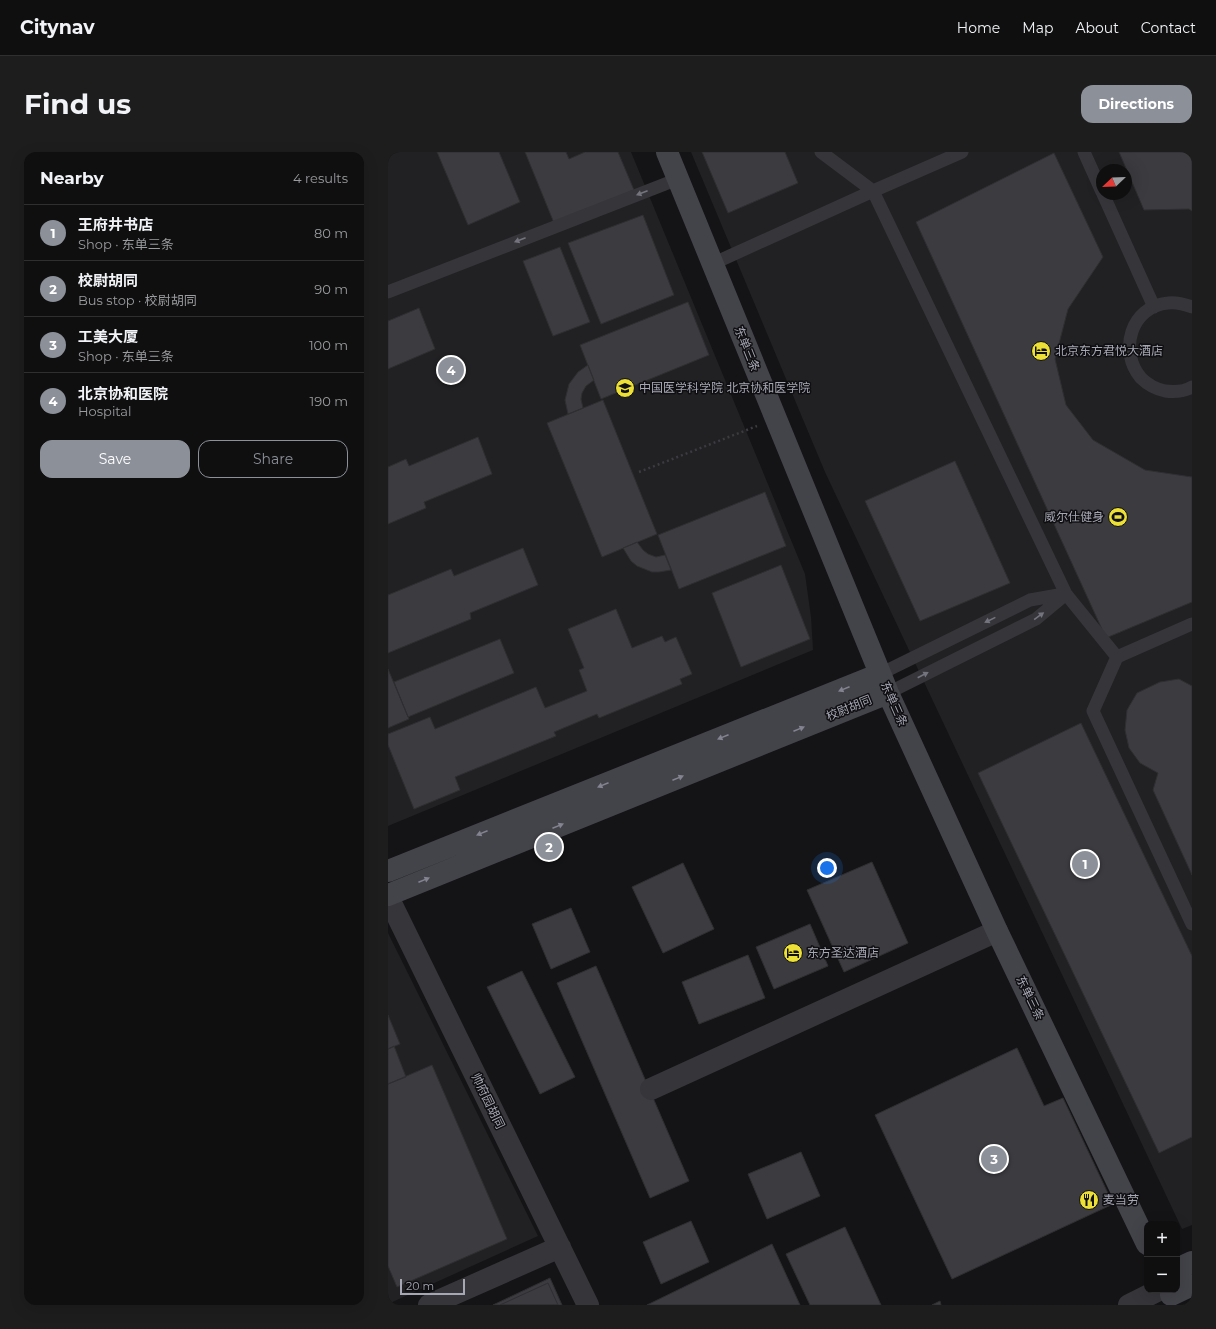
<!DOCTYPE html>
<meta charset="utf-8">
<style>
:root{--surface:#0f0f10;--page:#1d1d1e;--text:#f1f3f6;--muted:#9b9c9f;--line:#2f2f30;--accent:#8c9099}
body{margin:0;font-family:Montserrat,"Noto Sans SC",sans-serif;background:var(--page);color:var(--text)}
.controls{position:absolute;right:12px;bottom:12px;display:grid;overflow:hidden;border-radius:8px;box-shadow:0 4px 16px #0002}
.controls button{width:36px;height:36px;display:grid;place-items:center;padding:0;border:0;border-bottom:1px solid var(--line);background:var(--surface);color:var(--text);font:20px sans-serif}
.compass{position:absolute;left:708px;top:12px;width:36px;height:36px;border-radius:50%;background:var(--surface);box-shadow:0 4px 16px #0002;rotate:247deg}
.scale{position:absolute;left:12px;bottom:10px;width:65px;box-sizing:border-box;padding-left:4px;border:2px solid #a6a7b5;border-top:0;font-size:11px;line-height:14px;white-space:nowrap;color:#a6a7b5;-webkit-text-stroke:3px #0f0f11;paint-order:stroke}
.you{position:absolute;left:439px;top:716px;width:14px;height:14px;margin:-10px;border:3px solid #fff;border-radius:50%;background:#1a73e8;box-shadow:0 0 0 6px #1a73e833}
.badge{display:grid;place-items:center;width:26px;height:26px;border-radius:50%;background:var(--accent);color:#fff;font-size:13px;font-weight:700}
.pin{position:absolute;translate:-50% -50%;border:2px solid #fff;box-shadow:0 1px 4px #0006}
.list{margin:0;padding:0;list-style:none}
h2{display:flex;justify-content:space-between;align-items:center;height:52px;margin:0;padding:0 16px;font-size:17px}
h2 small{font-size:13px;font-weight:400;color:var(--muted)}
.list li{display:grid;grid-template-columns:26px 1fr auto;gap:12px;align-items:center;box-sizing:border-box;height:56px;padding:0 16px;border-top:1px solid var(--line)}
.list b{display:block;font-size:15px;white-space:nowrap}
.list p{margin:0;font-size:13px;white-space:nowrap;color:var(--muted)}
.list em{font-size:13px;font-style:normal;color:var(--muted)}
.actions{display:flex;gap:8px;padding:12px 16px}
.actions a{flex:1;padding:9px 0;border:1px solid var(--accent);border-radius:12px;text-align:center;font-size:14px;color:var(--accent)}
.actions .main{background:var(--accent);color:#fff}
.map{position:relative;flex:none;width:804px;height:1153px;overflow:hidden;border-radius:12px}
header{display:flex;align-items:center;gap:24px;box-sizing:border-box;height:56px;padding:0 20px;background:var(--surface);border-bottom:1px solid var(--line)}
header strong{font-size:19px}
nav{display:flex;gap:22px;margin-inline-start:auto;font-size:14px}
.intro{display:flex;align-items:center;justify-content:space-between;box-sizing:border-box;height:96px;padding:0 24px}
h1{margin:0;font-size:28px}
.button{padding:10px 18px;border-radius:12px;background:var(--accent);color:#fff;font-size:14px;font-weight:700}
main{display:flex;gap:24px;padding:0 24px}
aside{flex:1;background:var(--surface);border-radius:12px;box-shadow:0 4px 16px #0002}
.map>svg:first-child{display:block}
.built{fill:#212022;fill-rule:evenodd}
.building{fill:#3c3b40;stroke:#2f2e31}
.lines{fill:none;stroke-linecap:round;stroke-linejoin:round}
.path{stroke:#3b3b41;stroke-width:2.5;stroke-dasharray:2 3;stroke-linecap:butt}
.lane{stroke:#36353a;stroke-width:13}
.street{stroke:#36353a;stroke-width:22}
.secondary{stroke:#43434a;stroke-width:22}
.oneway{fill:#74747e}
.oneway2{fill:#838490}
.labels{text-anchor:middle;stroke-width:3;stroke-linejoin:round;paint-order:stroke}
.street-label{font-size:12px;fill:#a6a7b5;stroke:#0f0f11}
.poi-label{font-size:12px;fill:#a6a7b5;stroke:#0f0f11;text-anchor:start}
</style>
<header>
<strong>Citynav</strong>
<nav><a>Home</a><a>Map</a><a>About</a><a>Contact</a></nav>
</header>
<div class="intro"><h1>Find us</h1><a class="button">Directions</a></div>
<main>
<aside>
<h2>Nearby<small>4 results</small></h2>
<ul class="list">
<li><span class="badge">1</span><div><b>王府井书店</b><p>Shop · 东单三条</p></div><em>80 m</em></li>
<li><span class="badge">2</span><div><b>校尉胡同</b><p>Bus stop · 校尉胡同</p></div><em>90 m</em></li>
<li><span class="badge">3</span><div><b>工美大厦</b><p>Shop · 东单三条</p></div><em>100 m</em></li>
<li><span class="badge">4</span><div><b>北京协和医院</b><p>Hospital</p></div><em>190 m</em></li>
</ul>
<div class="actions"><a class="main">Save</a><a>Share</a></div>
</aside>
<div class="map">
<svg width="804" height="1153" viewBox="0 0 804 1153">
<rect width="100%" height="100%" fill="#141416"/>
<path class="built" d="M0,0H243L417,422L423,465L425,498L0,674Z
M303,0H804V1073L794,1077L437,320ZM714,18H738V42H714Z
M0,781L150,1084L0,1152Z"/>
<path class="building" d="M49,0H111L132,50L80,73Z
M137,0H178L181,7L197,0H230L246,38L166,71Z
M314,0H397L410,31L340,61Z
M731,0H804V59L801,57L756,58Z
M666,1L715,105L680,157L667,207L678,253L705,288L757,318L804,325V450L718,486L528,70Z
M255,63L286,143L213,172L180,91Z
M172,95L202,170L165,184L135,109Z
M300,150L321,203L213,247L192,193Z
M31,156L47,197L0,217V169Z
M200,213L206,228L198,234L194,241L193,247L195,256L180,262L177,248L181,232L190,220Z
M215,248L269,382L214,405L159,271Z
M90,285L104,322L36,350L38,356L0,372V315L18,307L21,314Z
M567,309L622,431L532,469L477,349Z
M377,340L398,394L291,437L270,383Z
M249,390L255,398L260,402L268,405L277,403L283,418L271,420H264L249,414L243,409L235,396Z
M135,396L150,433L82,461L83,467L0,501V443L63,417L66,424Z
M393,413L422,487L353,515L324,441Z
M228,457L244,496L274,484L277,490L288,485L304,522L292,527L294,532L211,566L209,562L166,580L168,584L67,625L72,638L26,657L0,593V582L42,565L47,577L148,535L157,556L199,539L191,518L196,516L180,477Z
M112,487L126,521L20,565L6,530Z
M0,517L21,567L0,576Z
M791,527L804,534V723L765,638L770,621L752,611L741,596L737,578L739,558L749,541L772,530Z
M693,571L804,804V985L771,1001L590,621Z
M484,710L520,791L456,820L419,738Z
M295,711L326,777L275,801L244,735Z
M183,756L202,800L163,817L144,772Z
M422,772L440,814L386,837L368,795Z
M360,803L377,846L311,872L294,830Z
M208,814L301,1029L262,1046L169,831Z
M134,819L187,925L152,942L99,835Z
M0,863L12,892L0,897Z
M6,894L18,925L0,932V897Z
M629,896L656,954L675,946L725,1052L564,1127L487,963Z
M44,913L119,1087L9,1135L0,1114V932Z
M413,1000L432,1044L379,1067L360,1022Z
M303,1069L321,1110L273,1132L255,1090Z
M457,1075L493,1153H422L398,1102Z
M384,1092L412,1153H259Z
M162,1126L174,1153H105Z
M160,1131L170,1153H112Z
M552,1149L553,1153H544Z"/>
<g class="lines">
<path class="path" d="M251,320L369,274"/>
<path class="lane" d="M433,0L485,39L678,442L729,505
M696,0L714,40
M715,42L766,155
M324,112L485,39L574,0
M0,140L290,27
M804,155C796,152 789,150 780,151C743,154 730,199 753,226C760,233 768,237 777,239C786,240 796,240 804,235
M804,472L729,505L705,559L804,772
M492,522L642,448L676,442
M500,541L648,467L678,442"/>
<path class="street" d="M0,745L200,1153
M263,937L609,779
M41,1153L172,1095
M741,1153L771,1138"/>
<path class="secondary" d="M279,0L500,541L609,779L759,1092
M0,719L492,522
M0,743L500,541
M789,1117L804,1110
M783,1143L804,1133"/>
</g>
<defs><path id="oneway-solid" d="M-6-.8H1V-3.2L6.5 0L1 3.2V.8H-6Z"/></defs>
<g class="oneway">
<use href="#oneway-solid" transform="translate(254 41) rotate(159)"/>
<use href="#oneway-solid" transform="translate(132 88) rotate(159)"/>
<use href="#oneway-solid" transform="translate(651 464) rotate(-36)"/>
<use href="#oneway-solid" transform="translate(602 468) rotate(154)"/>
<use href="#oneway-solid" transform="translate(535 523) rotate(-27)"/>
</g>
<g class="oneway2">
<use href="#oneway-solid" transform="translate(456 537) rotate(158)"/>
<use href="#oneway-solid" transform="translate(411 577) rotate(-22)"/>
<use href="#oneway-solid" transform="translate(335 585) rotate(158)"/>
<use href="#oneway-solid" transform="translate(290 626) rotate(-22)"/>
<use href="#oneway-solid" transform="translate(215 633) rotate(158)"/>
<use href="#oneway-solid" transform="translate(170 674) rotate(-22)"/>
<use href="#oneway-solid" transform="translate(94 681) rotate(158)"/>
<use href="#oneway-solid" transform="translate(36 728) rotate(-22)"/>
</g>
<defs>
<g id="hotel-disc" transform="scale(1)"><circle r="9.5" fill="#ecdf35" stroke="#0f0f11"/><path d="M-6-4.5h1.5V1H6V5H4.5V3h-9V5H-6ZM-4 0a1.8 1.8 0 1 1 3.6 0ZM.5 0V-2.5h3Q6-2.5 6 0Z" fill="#111"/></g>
<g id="university-disc" transform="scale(1)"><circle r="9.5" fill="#ecdf35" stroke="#0f0f11"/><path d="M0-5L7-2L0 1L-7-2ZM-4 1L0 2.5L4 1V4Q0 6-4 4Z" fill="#111"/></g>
<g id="stadium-disc" transform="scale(1)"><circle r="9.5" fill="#ecdf35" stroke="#0f0f11"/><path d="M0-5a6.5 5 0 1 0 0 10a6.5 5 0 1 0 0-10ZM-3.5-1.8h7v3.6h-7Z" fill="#111"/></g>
<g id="restaurant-disc" transform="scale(1)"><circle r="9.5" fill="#ecdf35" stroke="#0f0f11"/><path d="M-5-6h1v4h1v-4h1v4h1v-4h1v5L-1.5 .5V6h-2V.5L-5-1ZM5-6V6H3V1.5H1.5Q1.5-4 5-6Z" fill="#111"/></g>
</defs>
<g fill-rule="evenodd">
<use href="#hotel-disc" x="653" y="199"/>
<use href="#university-disc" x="237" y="236"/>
<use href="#stadium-disc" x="730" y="365"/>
<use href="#hotel-disc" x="405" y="801"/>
<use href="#restaurant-disc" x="701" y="1048"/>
</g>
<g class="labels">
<g class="street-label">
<text transform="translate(359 197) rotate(68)" y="4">东单三条</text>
<text transform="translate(506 552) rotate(66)" y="4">东单三条</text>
<text transform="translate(461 556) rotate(-22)" y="4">校尉胡同</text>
<text transform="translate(642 846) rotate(64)" y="4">东单三条</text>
<text transform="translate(100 949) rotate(64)" y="4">帅府园胡同</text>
</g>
<g class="poi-label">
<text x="667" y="203">北京东方君悦大酒店</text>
<text x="251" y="240">中国医学科学院 北京协和医学院</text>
<text x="716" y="369" text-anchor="end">威尔仕健身</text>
<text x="419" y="805">东方圣达酒店</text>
<text x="715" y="1052">麦当劳</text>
</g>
</g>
</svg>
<div class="controls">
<button>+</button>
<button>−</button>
</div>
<svg class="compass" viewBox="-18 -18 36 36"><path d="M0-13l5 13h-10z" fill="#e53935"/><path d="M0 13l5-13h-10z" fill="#9b9c9f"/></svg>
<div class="scale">20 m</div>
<div class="you"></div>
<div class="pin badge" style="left:697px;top:712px">1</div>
<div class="pin badge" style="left:161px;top:695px">2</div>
<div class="pin badge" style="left:606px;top:1007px">3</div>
<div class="pin badge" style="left:63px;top:218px">4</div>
</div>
</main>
